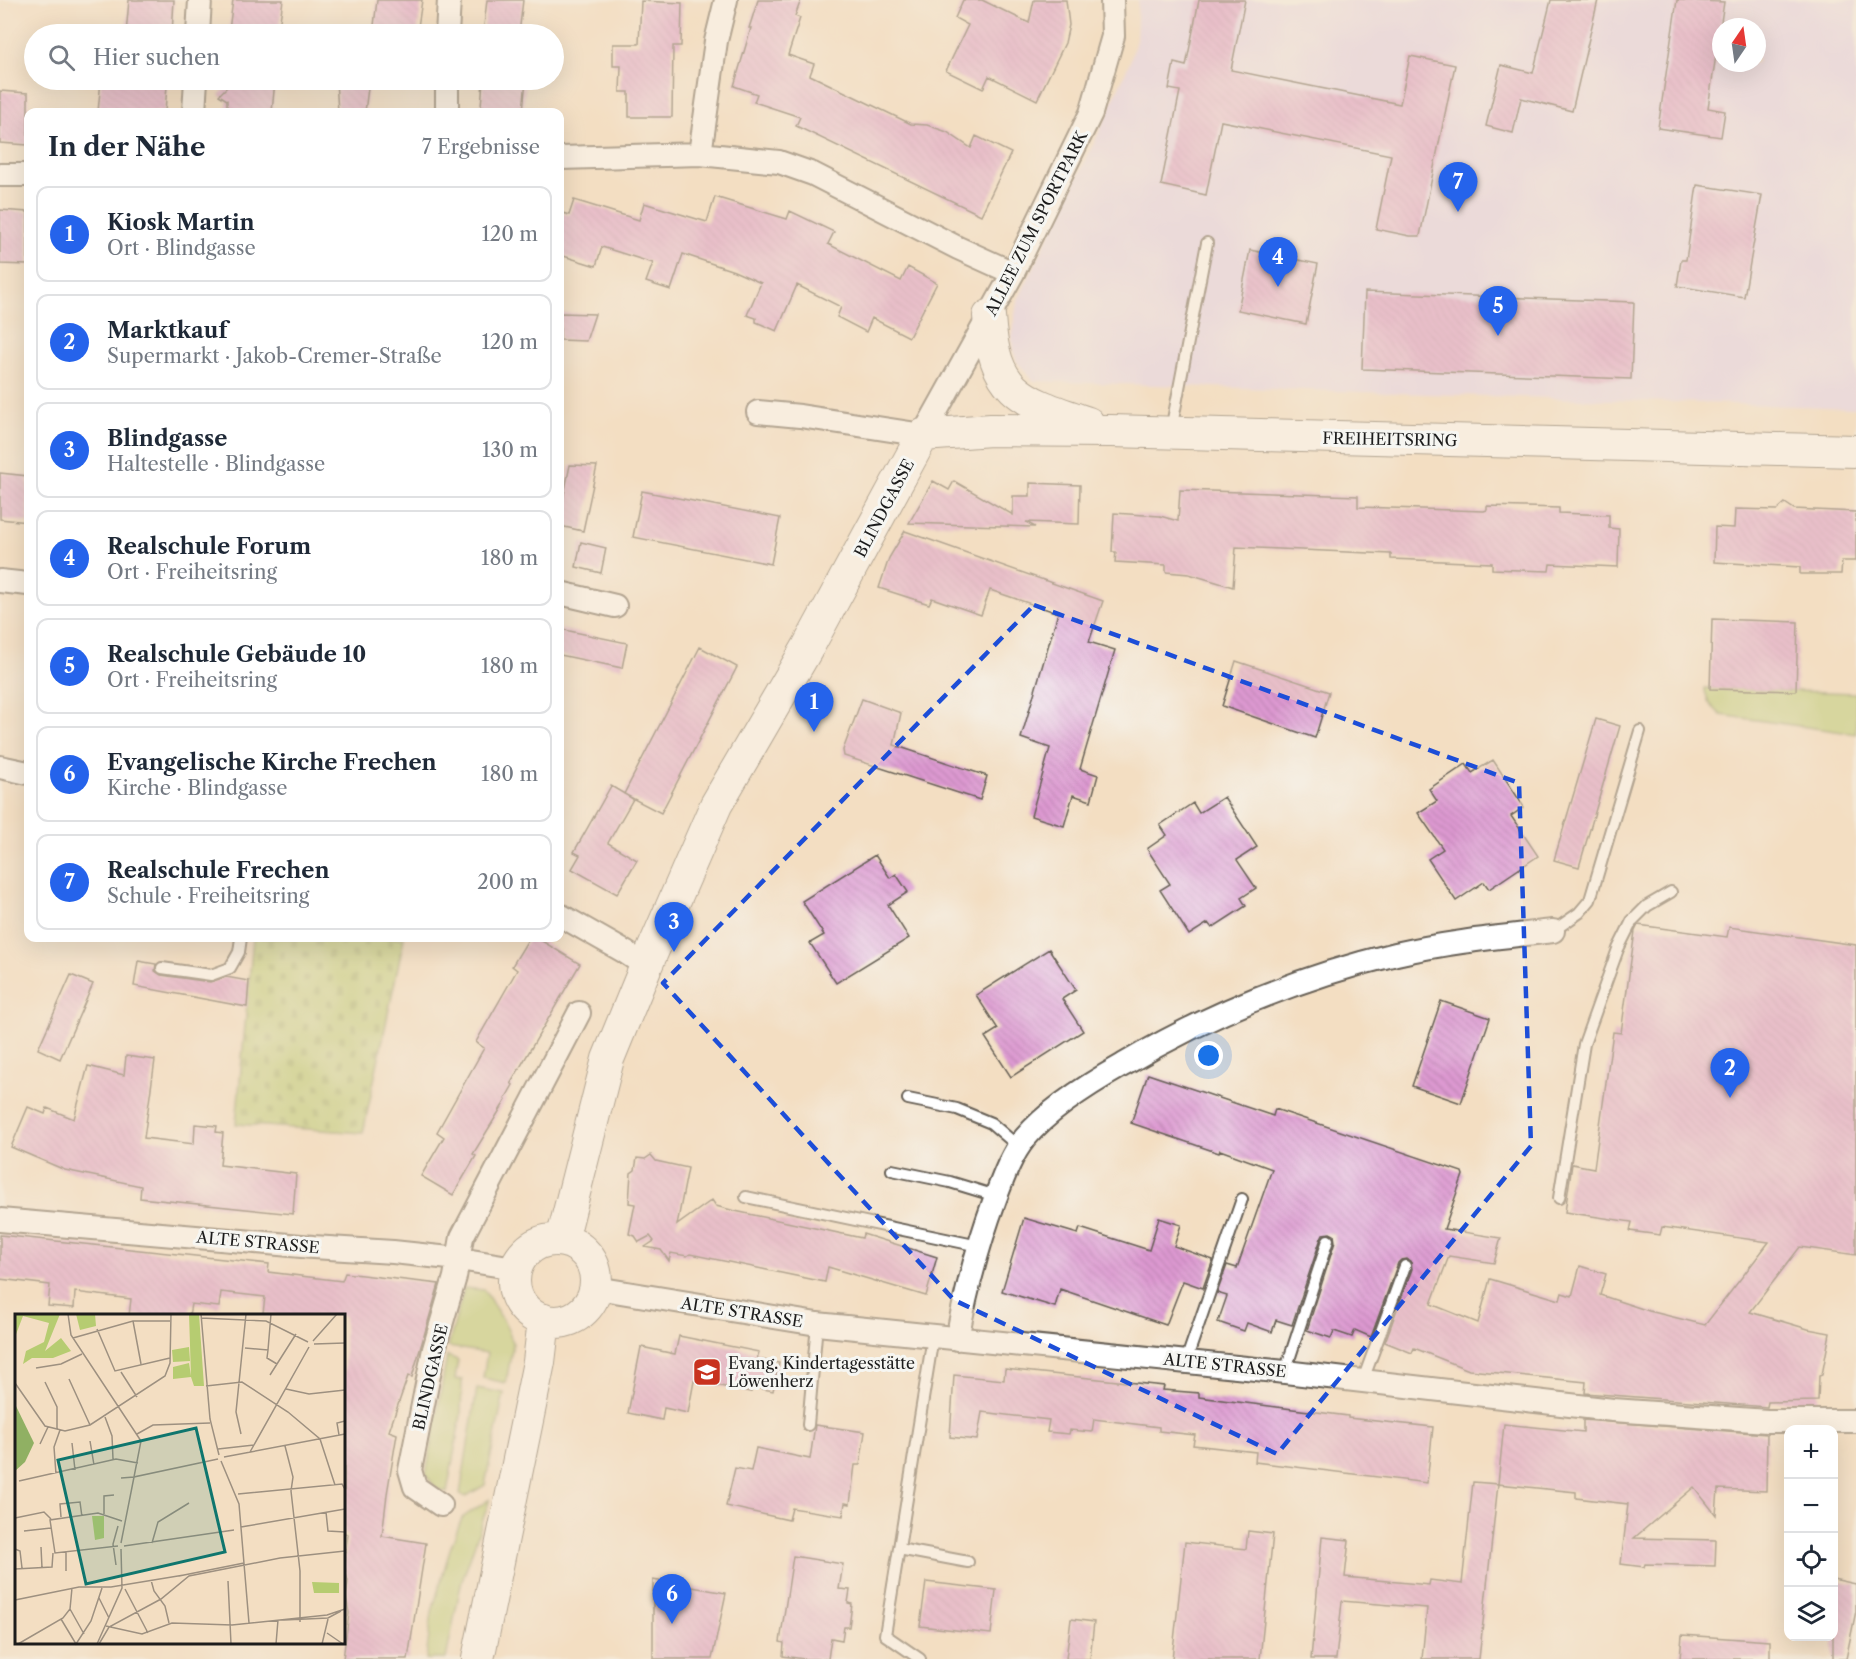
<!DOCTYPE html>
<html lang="de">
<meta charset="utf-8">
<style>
:root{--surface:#fff;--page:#f2f2f3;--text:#1f2937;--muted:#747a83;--line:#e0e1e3;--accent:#2563eb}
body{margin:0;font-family:"Libre Caslon Text",serif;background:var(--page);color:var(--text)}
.controls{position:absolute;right:18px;bottom:18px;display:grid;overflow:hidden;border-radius:12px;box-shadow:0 6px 24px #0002}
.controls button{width:54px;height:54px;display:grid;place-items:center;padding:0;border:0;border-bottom:2px solid var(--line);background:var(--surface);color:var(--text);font:30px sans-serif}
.compass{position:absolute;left:1712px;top:18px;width:54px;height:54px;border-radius:50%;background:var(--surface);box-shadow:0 6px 24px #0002;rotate:13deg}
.you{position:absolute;left:1209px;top:1056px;width:21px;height:21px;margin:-15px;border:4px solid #fff;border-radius:50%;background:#1a73e8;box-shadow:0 0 0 9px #1a73e833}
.badge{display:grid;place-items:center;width:39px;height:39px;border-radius:50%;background:var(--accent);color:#fff;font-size:20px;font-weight:700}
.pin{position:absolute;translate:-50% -50px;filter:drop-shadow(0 2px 3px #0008)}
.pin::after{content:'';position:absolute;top:32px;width:21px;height:18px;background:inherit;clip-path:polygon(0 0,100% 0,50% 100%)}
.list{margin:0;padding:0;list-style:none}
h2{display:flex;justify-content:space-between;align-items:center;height:78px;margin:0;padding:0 24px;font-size:26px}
h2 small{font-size:20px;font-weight:400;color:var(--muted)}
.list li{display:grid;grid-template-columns:39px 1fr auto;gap:18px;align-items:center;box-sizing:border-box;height:96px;margin:0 12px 12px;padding:0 12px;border:2px solid var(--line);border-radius:12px}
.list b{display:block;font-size:22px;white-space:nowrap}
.list p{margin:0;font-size:20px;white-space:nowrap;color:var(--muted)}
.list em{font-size:20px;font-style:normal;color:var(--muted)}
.icon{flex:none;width:33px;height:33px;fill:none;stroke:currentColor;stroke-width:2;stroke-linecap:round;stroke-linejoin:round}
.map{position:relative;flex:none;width:1856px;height:1659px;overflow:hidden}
.search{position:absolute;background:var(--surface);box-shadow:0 6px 24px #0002;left:24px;top:24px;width:540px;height:66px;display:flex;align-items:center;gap:15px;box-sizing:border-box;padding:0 21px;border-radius:33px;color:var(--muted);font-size:22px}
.panel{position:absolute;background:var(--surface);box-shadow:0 6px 24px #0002;left:24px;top:108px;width:540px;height:834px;border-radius:12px}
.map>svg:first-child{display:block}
.built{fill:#e2d4f3;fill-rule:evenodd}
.green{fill:#b6cc71;stroke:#697446;stroke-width:1.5}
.cemetery{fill:url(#cemetery-stones);stroke:#697446;stroke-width:1.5}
.building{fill:url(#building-back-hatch)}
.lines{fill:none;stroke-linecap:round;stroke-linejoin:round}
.service-casing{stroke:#676056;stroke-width:14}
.minor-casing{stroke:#676056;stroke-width:26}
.secondary-casing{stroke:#676056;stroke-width:34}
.service{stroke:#fff;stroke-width:10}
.minor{stroke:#fff;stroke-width:22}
.secondary{stroke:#fff;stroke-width:32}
.marked{fill:none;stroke:#1d4ed8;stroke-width:4.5;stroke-dasharray:12 8;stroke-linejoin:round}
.labels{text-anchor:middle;stroke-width:6;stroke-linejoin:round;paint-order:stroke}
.street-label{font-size:16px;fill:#1c1c1c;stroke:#f6f6f2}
.poi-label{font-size:16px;fill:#1c1c1c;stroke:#f6f6f2;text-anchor:start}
.inset-road{fill:none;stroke:#9d9080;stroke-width:1.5}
.view{fill:#0f766e;fill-opacity:0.15;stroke:#0f766e;stroke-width:3}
.inset-edge{fill:none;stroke:#1c1c1c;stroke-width:3}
</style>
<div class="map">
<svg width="1856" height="1659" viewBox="0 0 1856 1659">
<defs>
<pattern id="cemetery-stones" width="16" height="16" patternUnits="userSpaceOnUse" patternTransform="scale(1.5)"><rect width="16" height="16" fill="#b6cc71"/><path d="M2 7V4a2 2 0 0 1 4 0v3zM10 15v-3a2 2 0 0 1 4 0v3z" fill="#9caf61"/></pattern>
<pattern id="building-back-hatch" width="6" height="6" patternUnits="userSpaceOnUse" patternTransform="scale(1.5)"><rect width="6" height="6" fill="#dd99d1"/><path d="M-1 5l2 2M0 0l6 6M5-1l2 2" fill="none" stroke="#bd83b3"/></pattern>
</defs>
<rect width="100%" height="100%" fill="#f6f6f2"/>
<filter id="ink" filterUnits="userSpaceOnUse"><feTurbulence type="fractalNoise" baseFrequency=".0167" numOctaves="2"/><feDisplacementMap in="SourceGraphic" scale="12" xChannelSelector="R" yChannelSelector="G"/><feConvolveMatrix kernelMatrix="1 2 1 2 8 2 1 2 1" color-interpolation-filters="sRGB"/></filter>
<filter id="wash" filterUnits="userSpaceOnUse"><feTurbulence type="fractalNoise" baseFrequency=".008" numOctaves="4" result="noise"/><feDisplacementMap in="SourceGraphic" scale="24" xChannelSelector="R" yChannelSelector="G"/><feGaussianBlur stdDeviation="1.35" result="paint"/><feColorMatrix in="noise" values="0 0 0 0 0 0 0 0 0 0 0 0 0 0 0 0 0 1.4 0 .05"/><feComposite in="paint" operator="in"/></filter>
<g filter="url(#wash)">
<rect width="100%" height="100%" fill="#f3dec2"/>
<path class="built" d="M1138,0H1856V408L1034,381L1017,362L1013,350L1012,333L1017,302L1096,139L1130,62L1136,40ZM1721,27H1757V63H1721Z"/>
<path class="green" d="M1704,688L1856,693V734L1721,715L1709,703Z
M464,1288L484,1290L506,1325L513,1343L506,1383L483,1378L487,1353L448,1347Z
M447,1356L458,1360L455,1379L462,1380L461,1415L447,1492L436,1489L426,1474Z
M477,1388L504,1393L485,1485L465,1497L460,1494Z
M490,1499L461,1584L446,1659H426L432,1612L450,1549L462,1518Z"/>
<path class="cemetery" d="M253,938H404L363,1133L236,1124Z"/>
<g id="blocks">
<path class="building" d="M129,0H174L172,34H126Z
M233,0H283L278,34L229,30Z
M377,0H422L417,34H373Z
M487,0H523L519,34H483Z
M758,0H801L795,16L800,18L788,55L814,64L810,75L911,124L927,125L947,132L971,148L976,136L1011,153L981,215L796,126L800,117L754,102L757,94L734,86L751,28H749Z
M963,0H982L1029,23L1034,0H1066L1069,25L1065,43L1037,100L989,76L983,89L946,71L968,25L955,18Z
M1199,0H1245L1231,70L1400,104L1410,56L1455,65L1420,236H1410L1376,229L1391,155L1221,121L1206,195L1161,185L1180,91L1169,89L1174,63L1186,66Z
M1551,0H1598L1572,111L1521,98L1513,133L1486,126L1501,65L1533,73Z
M1677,0L1724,2L1708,108L1725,111L1721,137L1658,128Z
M641,1L682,3L681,46H673L672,117H629V92H620L621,66H613V44H639Z
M101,80H127V82L167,85L165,112H98Z
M227,80H275L272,112H227V100L219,95L227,87Z
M336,80H369L365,112H338Z
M483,80H526L523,111L481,107Z
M0,91L28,93V145L0,143Z
M1697,185L1762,195L1744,297L1677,286L1681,260H1686Z
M715,197L787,219L790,211L834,232L828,244L901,281L908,267L937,283L909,337L872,318L866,332L837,317L841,307L797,285L777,331L756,322V318L747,315L761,283L734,271L683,254L671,290L646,282L653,263L602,247L596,266L560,255V212L569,215L574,200L639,220L644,203L707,222Z
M0,210L28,212V265L0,264Z
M1250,250L1318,264L1306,324L1238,310Z
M1365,292L1634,302L1631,379L1362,369Z
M560,313L595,314L586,341L560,340Z
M570,465L597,466L583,531L560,526V514Z
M0,473L28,476V522L0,519Z
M933,481L949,490L954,481L1013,515V496H1030V483L1080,485L1079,524L1026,522L1035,527L909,523Z
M1180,490L1358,496V507L1484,511L1487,510V506L1559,508V513L1609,515V528L1619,529L1618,567L1550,564L1549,571L1492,569V563L1391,559V554L1236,547L1233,587L1189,574L1166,572V565L1115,562L1116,552H1112L1114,513L1160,516L1178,521Z
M642,491L780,518L771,564L633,537Z
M1785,503L1794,509L1856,512V561H1842L1841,574H1800V567L1714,562L1715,527L1734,528L1735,509L1777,510Z
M905,531L1103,601L1089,642L1115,650L1080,769L1098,775L1091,801L1073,795L1064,826L1031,816L1050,748L1021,738L1058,613L990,590L981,615L932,598L929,604L879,588L889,558Z
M581,542L606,548L601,573L576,567Z
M1712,619L1798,622L1796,691L1710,689Z
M560,629L627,643L622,668L560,655Z
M700,647L737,667L661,813L624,794Z
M1236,661L1329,692L1315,738L1222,706Z
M862,699L901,713L894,745L987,776L980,800L844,756L843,750Z
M1596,719L1620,726L1579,867L1554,860Z
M1493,760L1524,807L1511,816L1538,856L1489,889L1484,882L1456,901L1428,859L1443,849L1418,813L1437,801L1429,789L1466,764L1472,773Z
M611,786L633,799L608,843L637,860L617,894L572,869L580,855L574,852Z
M1224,797L1257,847L1237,860L1256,888L1241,898L1246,906L1212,928L1208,923L1189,935L1160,890L1170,884L1147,849L1167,835L1160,825L1193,803L1199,813Z
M875,855L890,878L896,874L908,892L888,905L909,938L836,983L810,943L824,935L802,901Z
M1638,925L1727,937L1729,927L1856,945V1255L1800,1247L1750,1312L1808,1329L1830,1333L1822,1375L1819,1376L1818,1401L1768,1402L1767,1407L1585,1393L1586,1382L1469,1370L1414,1348L1412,1353L1385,1342L1412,1269L1411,1262L1407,1259L1401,1260L1398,1263L1371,1337L1355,1330L1352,1337L1334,1331L1331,1338L1307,1330L1335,1242L1334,1235L1330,1233L1323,1234L1321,1238L1292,1325L1276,1320L1272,1332L1247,1323L1244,1331L1218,1322L1227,1296L1217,1293L1227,1265L1237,1268L1272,1169L1220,1150L1219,1153L1131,1123L1148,1074L1273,1116L1275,1109L1462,1172L1463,1175L1444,1229L1501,1238L1494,1263L1449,1256L1431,1304L1478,1323L1490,1279L1560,1300L1562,1293L1572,1296L1580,1266L1606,1274L1600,1295L1649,1311L1705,1325L1769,1242L1662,1227L1660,1235L1630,1231L1632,1222L1565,1212L1572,1164L1594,1168L1613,1032L1621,1033L1635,931Z
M529,938H537L580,964L511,1083L513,1085L505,1099L506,1100L473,1154L476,1156L453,1195L421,1176L444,1137L437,1132L484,1048L476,1042L517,970L512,966Z
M1049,949L1076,990L1062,999L1083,1031L1011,1077L985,1037L998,1029L976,995Z
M138,961L156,964L155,971L161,975L210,982L226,977L249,981L247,1007L134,986Z
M71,975L93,984L60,1059L38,1049Z
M1441,1001L1490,1018L1461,1103L1412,1086Z
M126,1056L155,1060L144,1138L194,1144L195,1124L217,1126L216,1132L223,1133L220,1165L296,1174L293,1214L140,1198L141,1186L65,1170L11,1147L28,1107L45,1114L47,1108L74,1119L88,1066L124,1075Z
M651,1155L656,1161L688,1168L677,1225L712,1200L716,1206L735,1211L862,1238L863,1234L937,1257L926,1296L828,1267L825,1282L690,1254L687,1256L671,1253L669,1261L661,1250L645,1247L654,1241L650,1236L639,1242L635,1236L629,1234L635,1204L629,1203L631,1173L635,1170L637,1158L645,1159Z
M1024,1218L1078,1234L1080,1228L1149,1250L1159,1218L1181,1225L1174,1246L1213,1260L1203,1288L1183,1281L1166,1325L1060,1289L1055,1307L1002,1291Z
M0,1235L269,1264L268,1272L342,1281L345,1273L439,1284L412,1377L408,1376L389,1431L397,1434L387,1494L382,1536L426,1543L408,1659H343L349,1613L346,1597L348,1581L344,1566L348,1534L344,1533V1316H283L263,1313L265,1297L221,1292L219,1307L191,1304L189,1316H129L131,1299L75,1292L74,1308L48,1306L50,1285L0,1279Z
M679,1336L759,1352L757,1359L779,1363L773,1391L752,1387L751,1392L694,1381L688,1413L664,1408L662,1420L628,1413L641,1347L675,1354Z
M1005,1369L1164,1386L1163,1390L1199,1393V1397L1348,1416V1418L1433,1427L1427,1483L1255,1462L1256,1452L1193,1445L1195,1435L1159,1431V1427L1094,1419L1092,1432L1070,1430L1069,1434L1047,1432L1049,1420L982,1412L977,1440L950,1437L954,1375L1004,1380Z
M1583,1420L1767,1434L1766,1491L1718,1489L1716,1515L1694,1487L1634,1538L1716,1540L1715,1566L1645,1564L1644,1567L1621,1564L1628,1504L1576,1498V1492L1498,1484L1504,1424L1583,1432Z
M815,1425L865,1432L860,1465H855L850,1504L845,1503L843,1516L792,1508L789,1520L726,1506L735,1468L751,1471L756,1448L810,1459Z
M1473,1482L1498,1484L1479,1659H1422L1427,1608L1342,1601L1336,1659H1311L1322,1537L1349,1540L1345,1577L1429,1585L1430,1580L1462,1584Z
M1248,1531L1273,1534L1260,1659H1172L1185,1542L1246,1549Z
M793,1556L843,1564L839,1589L850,1590L848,1603L852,1604L849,1627H844L842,1640L831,1638L828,1659H804L783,1656L784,1643L780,1642Z
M1833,1579L1856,1584V1611L1846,1659H1833Z
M653,1580L726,1593L712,1659H653Z
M926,1582L996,1590L991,1634L920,1626Z
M1071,1619L1094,1622L1090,1659H1066Z
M1682,1635L1770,1641V1659H1680Z"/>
</g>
</g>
<g filter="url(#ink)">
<use href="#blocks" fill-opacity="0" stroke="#676056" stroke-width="1.5"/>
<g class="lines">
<g class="service-casing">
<path id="service" d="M1171,430L1207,243
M1553,931L1579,913L1590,900L1640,731
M162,968L211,975L230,968L239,952L241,938
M908,1099L957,1109L991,1123L1019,1147
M892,1170L950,1182L996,1196
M746,1197L979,1246
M1559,1198L1584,1044L1618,949L1632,921L1647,906L1671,892
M1186,1361L1242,1199
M1285,1372L1328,1240
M1363,1380L1405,1266
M808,1425L817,1324
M899,1549L968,1562
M920,1659L885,1635L933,1337"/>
</g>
<g class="minor-casing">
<path id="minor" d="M198,34L200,0
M447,34L449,0
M194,112L196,80
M447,112V80
M700,154L716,41L726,0
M560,158L700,154L779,162L813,174L958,248L1013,273
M0,175H28
M758,412L800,416L923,435L1013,273L1091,113L1113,36L1112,0
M0,581L28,584
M560,593L615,606
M0,767L28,773
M560,915L625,952L646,966
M0,1220L313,1247L393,1252L459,1259L515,1268
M596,1288L817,1324L1285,1372L1613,1410L1767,1421H1856
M957,1339C966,1291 978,1245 995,1199C1003,1178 1011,1155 1025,1138C1049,1109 1091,1083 1123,1065C1207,1015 1301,977 1396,954C1447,942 1501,937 1553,931
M441,1505L415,1487L410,1470L434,1349L455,1277L462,1237L579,1013"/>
</g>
<g class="secondary-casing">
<path id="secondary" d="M989,316C994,394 1021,400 1088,423
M514 1281a41 41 0 1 1 82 0a41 41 0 1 1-82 0Z
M562,1240L608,1059L646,966L716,805L808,647L923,435L991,430L1111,431L1856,451
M478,1659L539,1362L544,1320"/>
</g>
<use href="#service" class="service"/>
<use href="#minor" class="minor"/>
<use href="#secondary" class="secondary"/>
</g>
</g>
<path d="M0 0H1856V1659H0ZM1034,605L1519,783L1531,1146L1277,1454L954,1300L663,983Z" fill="#f3dec2" fill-opacity=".55" fill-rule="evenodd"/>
<path class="marked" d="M1034,605L1519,783L1531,1146L1277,1454L954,1300L663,983Z"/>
<defs>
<g id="school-square" transform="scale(1.5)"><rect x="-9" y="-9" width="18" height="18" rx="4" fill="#c8321e" stroke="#f6f6f2"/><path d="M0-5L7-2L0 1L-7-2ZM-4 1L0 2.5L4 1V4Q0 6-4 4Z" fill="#fff"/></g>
</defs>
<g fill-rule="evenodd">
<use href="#school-square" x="707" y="1372"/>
</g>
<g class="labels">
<g class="street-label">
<text transform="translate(1036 223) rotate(-63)" y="6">ALLEE ZUM SPORTPARK</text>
<text transform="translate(1390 439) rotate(1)" y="6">FREIHEITSRING</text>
<text transform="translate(884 508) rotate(-62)" y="6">BLINDGASSE</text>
<text transform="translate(258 1242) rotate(5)" y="6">ALTE STRASSE</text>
<text transform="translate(742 1312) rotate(9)" y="6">ALTE STRASSE</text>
<text transform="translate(1225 1365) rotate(6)" y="6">ALTE STRASSE</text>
<text transform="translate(430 1377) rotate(-77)" y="6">BLINDGASSE</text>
</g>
<g class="poi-label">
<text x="728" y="1369">Evang. Kindertagesstätte<tspan x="728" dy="18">Löwenherz</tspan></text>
</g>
</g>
<g transform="translate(15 1314)">
<rect width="330" height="330" fill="#f3dec2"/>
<path d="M0,0H45L30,37L46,24L56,37L38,44H17L8,50L11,37L29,28L34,9L8,2L0,23ZM61,0H80L81,12L65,16ZM174,0H184L189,72H179L176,63L158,65V53L174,49L176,62ZM174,33L175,47L158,48L157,36ZM297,268L324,269V279H299Z" fill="#b6cc71"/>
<path d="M0,90L19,129L10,148L0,157Z" fill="#90b063"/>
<path d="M77,202H89V224L80,226Z" fill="#b6cc71"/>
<path class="inset-road" d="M53,0L56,21L126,127L119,163L106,164M186,0L195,105L204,141M186,4L251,7L293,28M118,7L126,50M82,15L100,57L155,44M58,24L118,7H155M298,27L322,0M299,30L330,29M230,34L253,36L256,0M253,36L252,44L262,50M21,54L46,50L67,40M106,58L122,83M255,61L281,20M54,65L75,111M30,68L42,93V115M0,69L30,112L50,117L75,111L150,62L155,49L156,0M191,72L227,68L273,98L305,125L320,171M271,75L294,80L330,76M90,103L97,122L98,145M122,120L138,111L195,109M226,120L221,98L231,0M324,121L322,109L330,107M75,127L79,151M57,129L60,156M25,130L33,113M270,132L278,163L276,177L285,257V308M203,135L239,131M235,138L294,33M209,143L330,120M206,147L224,190L234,309M41,160L39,133L45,116M4,167L101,145L123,149M223,180L327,170L330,175M311,198L313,217L330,218M89,200V182L99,181M46,203L45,190L65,188L67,203M0,204L29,198L36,205M226,213L330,195M9,217L36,214M106,229L119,163L203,145M137,229L143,208L174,189M103,232L40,239L35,206L83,199L107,207M109,232L219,216M26,233L27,254M0,235L5,237L7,254M101,251L98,230L103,212M0,255L37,253L38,239M51,257V238M164,262L229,249M136,266L139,277L150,292L154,309M213,267L216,330M110,275L133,319M84,284L94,304M0,286L64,273H96L169,261M55,295L69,320M46,305L61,330L76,307L87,274M269,306L313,304L326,297M91,312L127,320L157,309L217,311L312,301L330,295M312,319L328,330M3,330L48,304L55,295L57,274M82,330L107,274L106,235M84,330L94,313L146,285L174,262L265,244L330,237M261,330L263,306M307,330L313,305"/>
<path class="view" d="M181,114L210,238L71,270L43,146Z"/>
<rect width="330" height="330" class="inset-edge"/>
</g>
</svg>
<div class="controls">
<button>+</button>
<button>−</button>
<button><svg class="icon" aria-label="locate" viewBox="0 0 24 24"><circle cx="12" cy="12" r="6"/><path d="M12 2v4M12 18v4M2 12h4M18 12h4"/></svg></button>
<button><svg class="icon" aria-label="layers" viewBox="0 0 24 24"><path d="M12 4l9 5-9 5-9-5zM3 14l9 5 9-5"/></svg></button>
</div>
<svg class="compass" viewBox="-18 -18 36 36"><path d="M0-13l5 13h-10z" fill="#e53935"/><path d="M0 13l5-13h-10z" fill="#747a83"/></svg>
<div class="you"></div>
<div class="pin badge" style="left:814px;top:732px">1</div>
<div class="pin badge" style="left:1730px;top:1098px">2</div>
<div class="pin badge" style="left:674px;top:952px">3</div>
<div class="pin badge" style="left:1278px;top:287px">4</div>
<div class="pin badge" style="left:1498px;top:336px">5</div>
<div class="pin badge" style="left:672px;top:1624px">6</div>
<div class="pin badge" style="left:1458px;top:212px">7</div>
<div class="search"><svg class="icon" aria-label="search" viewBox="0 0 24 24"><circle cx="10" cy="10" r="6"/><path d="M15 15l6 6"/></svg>Hier suchen</div>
<section class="panel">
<h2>In der Nähe<small>7 Ergebnisse</small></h2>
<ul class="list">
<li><span class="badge">1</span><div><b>Kiosk Martin</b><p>Ort · Blindgasse</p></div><em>120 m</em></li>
<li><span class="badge">2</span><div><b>Marktkauf</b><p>Supermarkt · Jakob-Cremer-Straße</p></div><em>120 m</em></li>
<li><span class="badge">3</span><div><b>Blindgasse</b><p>Haltestelle · Blindgasse</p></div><em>130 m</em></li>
<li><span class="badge">4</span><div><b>Realschule Forum</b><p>Ort · Freiheitsring</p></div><em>180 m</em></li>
<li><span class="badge">5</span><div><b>Realschule Gebäude 10</b><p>Ort · Freiheitsring</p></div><em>180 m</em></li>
<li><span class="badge">6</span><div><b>Evangelische Kirche Frechen</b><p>Kirche · Blindgasse</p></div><em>180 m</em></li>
<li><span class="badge">7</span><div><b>Realschule Frechen</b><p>Schule · Freiheitsring</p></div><em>200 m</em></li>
</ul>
</section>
</div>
